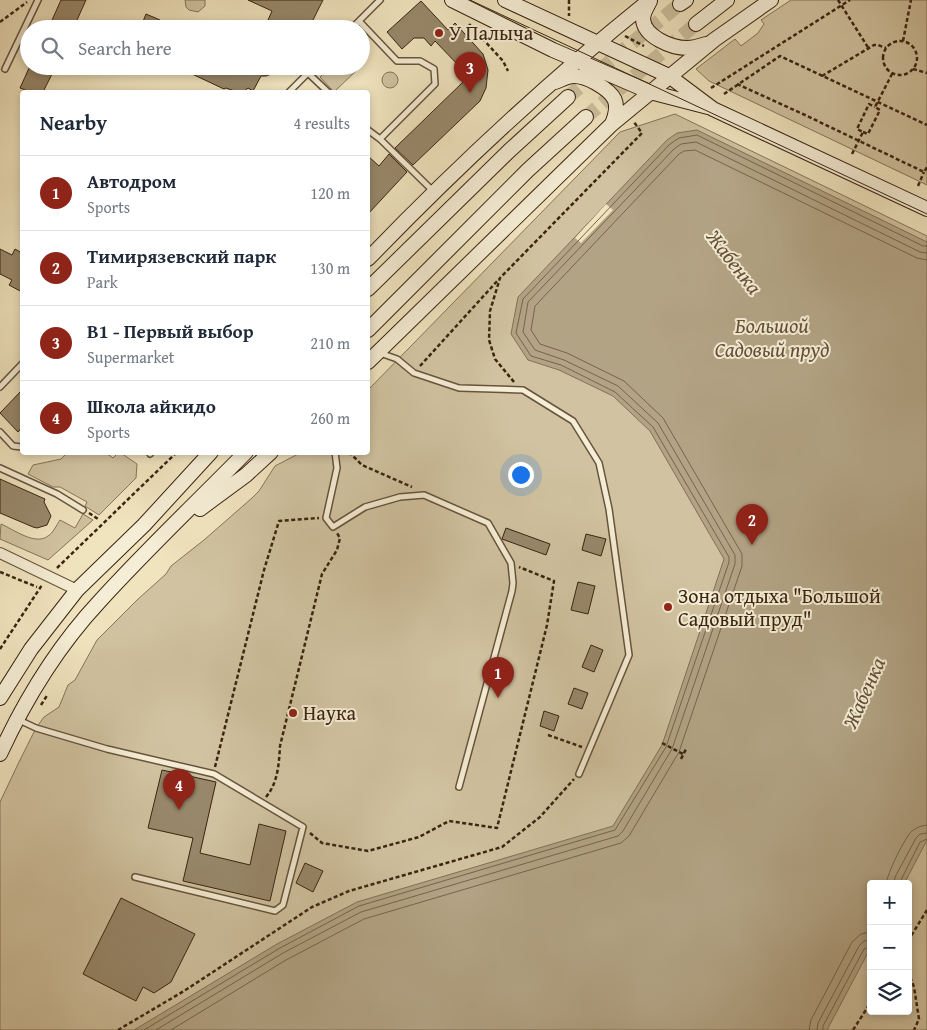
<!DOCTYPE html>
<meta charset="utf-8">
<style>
:root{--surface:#fff;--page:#f6f6f7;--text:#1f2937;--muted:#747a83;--line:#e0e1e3;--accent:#8f2418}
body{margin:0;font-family:"Gentium Book Plus",serif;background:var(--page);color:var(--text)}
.controls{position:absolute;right:15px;bottom:15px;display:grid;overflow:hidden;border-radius:5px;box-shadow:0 2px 8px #0003}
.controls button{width:45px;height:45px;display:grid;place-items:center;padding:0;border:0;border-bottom:1px solid var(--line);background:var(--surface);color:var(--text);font:25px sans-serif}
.you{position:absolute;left:520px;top:474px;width:18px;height:18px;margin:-12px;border:4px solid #fff;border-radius:50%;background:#1a73e8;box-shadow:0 0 0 8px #1a73e833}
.badge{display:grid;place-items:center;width:32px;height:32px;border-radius:50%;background:var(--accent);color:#fff;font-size:16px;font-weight:700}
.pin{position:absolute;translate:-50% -41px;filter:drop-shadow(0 1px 2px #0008)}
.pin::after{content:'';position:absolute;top:26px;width:18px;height:15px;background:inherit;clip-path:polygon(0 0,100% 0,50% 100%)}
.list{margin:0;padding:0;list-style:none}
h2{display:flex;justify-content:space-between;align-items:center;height:65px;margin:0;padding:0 20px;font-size:21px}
h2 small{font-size:16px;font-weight:400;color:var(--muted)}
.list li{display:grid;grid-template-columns:32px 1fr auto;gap:15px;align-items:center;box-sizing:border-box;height:75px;padding:0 20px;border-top:1px solid var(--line)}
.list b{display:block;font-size:19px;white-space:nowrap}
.list p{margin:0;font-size:16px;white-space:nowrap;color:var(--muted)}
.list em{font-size:16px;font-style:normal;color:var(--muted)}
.icon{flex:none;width:28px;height:28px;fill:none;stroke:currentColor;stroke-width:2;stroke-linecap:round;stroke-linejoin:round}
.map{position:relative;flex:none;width:927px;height:1030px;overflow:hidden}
.search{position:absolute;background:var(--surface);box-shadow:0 2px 8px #0003;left:20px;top:20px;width:350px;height:55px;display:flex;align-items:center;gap:12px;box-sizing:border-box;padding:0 18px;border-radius:28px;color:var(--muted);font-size:19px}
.panel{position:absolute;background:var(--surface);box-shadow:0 2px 8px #0003;left:20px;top:90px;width:350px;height:365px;border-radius:5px}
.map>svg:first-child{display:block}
.green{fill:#d1c3a1;stroke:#857458;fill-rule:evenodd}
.water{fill:#b2a384;stroke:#827056}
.pier{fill:#f0e4bf}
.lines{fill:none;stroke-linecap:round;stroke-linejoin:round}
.shore{stroke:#76644a;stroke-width:1}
.building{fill:#98886b;stroke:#392410}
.secondary-tunnel{stroke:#cbbe9c;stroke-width:14;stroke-dasharray:14 7;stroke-linecap:butt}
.lane-casing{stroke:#67543c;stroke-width:8}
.street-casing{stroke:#67543c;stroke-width:12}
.secondary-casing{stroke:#392410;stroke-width:16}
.path{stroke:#392410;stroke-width:2.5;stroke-dasharray:4 2.5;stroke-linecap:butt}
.lane{stroke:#f5edd5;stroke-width:5}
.street{stroke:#f5edd5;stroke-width:10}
.secondary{stroke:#f5edd5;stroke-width:14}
.tram{stroke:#392410;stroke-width:1}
.poi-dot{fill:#8f2418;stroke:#f5edd5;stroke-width:2}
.labels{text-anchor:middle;stroke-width:4;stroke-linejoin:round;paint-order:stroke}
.poi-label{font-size:20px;fill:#392410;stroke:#f5edd5;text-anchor:start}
.water-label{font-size:21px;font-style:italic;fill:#635039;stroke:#f5edd5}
</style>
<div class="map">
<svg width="927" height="1030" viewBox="0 0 927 1030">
<rect width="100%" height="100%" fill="#f0e4bf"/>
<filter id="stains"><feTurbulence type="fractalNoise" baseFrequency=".004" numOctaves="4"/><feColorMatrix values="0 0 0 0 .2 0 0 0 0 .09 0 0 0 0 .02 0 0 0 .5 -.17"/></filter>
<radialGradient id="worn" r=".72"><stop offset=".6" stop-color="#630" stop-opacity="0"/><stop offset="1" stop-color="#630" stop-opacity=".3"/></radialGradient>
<path class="green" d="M185,0H205V6L198,12L189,10L186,7Z
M791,0H927V185L709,81L696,69L735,39L741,46L758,33L764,24L761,20Z
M332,66H357L359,68L334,92L320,77Z
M382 80a8 8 0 1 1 16 0a8 8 0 1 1-16 0Z
M675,114L927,236V1030H0V802L19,762L36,728L44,717L59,707L68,685L75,680L97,640L137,600L166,574L171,566L204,540L252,498L259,491L275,466L300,453L368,452V390L620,132ZM871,884H908V1011H871Z
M67,453H106L113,458L118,453H121L137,464L136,478L99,515L85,506L87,502L60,487H53L28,474L33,465L61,459Z
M83,514L93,520L48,560L0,539L1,524C13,529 35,546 48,536C53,533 56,526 60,520L75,528Z"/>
<path class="water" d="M697,130L927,242V840L904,884H871V947L827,1030H134L277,944L357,902L613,826L662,745L724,559L650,431L613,396L559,370L528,360L511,334L518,297L667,140L677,133Z"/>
<path class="pier" d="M606,204L613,210L581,243L575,238Z"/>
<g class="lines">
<path class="shore" d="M886,884C887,874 905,837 912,831C917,827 921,826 927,825
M894,884L895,877L916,838L920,834L927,833
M900,884L901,880L920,842L927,839
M144,1030L280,948L359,906L615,830L666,747L729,562V557L653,427L615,392L561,365L531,356L516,333L523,299L670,144L679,138L697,135L923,246H927
M156,1030L283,953L361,912L618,836L623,831L672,749L735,564V555L658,423L618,386L564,360L535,350L523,332L528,302L674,149L681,144L696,142L920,252L927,253
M171,1030L286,960L364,919L621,843L629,836L679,752L742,566V554L663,418L624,381L567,353L540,344L531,330L535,306L679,154L684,151L695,150L917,258L927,260
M809,1030L811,1020L852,942L861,934L871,932
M817,1030L818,1023L859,946L864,941L871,940
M823,1030V1026L864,949L871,946"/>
</g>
<path class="building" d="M61,0H86L73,29H48Z
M248,0H323L311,24L301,22L297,29H264L272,11Z
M421,1L448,30L455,23L483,54L488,70L486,88L480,101L413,165L395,148L463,82V74L460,67L435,41L431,46L424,38H414L402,49L387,32Z
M146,14L160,20L156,29H140Z
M30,66H56L43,92H30L20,88Z
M175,66H290V67L266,76H261L253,91L248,88L243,92H237L226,88L224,89Z
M389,154L407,172L368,214V156L379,166Z
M0,249L12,255L15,249L22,253V292L9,285L12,280L0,274Z
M22,390V427L18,432L0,413Z
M0,479L45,499L44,502L51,516L47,525L37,528L33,527L0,513Z
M506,528L550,544L546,555L502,539Z
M586,534L606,539L601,556L582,550Z
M578,582L595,586L588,614L571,610Z
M591,645L603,650L594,672L582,667Z
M574,688L588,693L582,709L568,704Z
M544,711L559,716L554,731L540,726Z
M162,770L216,782L200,853L250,865L259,824L286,831L270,901L183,881L193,838L148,828Z
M305,863L323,871L313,892L296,883Z
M121,898L195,934L171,982L154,993L143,987L136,1001L83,974Z"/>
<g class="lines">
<path class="secondary-tunnel" d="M568,97L621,52L680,4
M586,117L696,24"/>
<g class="lane-casing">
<path id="lane" d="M359,21L397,61H420L434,69L435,84L380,139
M351,29L380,0
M5,69L38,0
M308,73L328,92
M289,92L315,66
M368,130L380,139L433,191
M380,353L397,359L414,373L459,388L523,390L573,421L599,463L609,509L629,655L579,774
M0,387L22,364
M0,432L13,446L22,447
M149,452L150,454
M335,452L337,468L326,518L333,527L365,507L400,497L424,495L488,523L511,563L513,583L512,591L459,787
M0,468L57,494L83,510
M19,720L36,728L107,749L214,774L303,827L283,905L275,911L135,877"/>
</g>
<g class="street-casing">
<path id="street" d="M0,553L77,590"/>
</g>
<g class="secondary-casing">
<path id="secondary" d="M452,0L553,50L650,92L708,107
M505,0L669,76L713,109L927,209
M650,1C647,7 643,13 643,19C644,37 672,48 687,48C694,48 700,46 706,44
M680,4L686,0
M696,24L727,0
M555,82C561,80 567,76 574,76C582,76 589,79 596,83C615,94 621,102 612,124
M368,259C457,167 550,80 650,0
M368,289L509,151L568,97
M368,330L528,170L586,117
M368,362L612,124L714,40L771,0
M200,509L246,475L271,452
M0,698L31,649L77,590L144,525L211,452
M0,754C25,700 58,646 99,602C146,550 197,502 246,452"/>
</g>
<path class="path" d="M569,0V16
M838,0L869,49
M0,22L27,2
M469,24L503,61L508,71
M625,36L644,46
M883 58a17 17 0 1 1 34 0a17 17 0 1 1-34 0Z
M903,41L911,0
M913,69L927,73
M822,76L874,45H878L886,48
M737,84L805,115L924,172L927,167
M711,88L850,0
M724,94L780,56L927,125
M863,132L868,134L880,110L875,107L892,74
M852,154L863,132L857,129L869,104L875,107
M918,186L924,172
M420,366L499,279
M514,382L495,359L489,340L490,311L500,278L642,133L634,122
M349,452L362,465L412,487
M89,513L98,519
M57,568L177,452
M0,572L37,587
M0,649L42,585
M41,705L48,694
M548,735L582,747
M662,743L683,754
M681,759L686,749
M215,767L264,570L279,521L319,518
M266,797C278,783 279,763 280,746L322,574L337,550L340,538L337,533
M310,833L322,843L368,851L419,837L449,821L497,828L547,625L554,581L519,567
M908,941L927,910
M908,971L914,987L919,1019L914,1030
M118,1030L184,991L312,907L349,891L502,847L540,817L574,779
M853,1030L871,1002"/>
<use href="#lane" class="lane"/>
<use href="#street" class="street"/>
<use href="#secondary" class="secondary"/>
<path class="tram" d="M470,0L927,214"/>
</g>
<g class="poi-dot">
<circle cx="439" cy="33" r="5"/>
<circle cx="668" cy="607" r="5"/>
<circle cx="293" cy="713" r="5"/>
</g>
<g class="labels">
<g class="poi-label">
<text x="449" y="40">У Палыча</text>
<text x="678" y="603">Зона отдыха "Большой<tspan x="678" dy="23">Садовый пруд"</tspan></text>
<text x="303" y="720">Наука</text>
</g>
<g class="water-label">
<text transform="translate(734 262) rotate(52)" y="7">Жабенка</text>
<text x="772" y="333">Большой<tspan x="772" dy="24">Садовый пруд</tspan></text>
<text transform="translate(864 693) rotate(-66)" y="7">Жабенка</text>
</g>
</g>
<rect width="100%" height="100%" filter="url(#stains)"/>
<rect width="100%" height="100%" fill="url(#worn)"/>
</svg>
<div class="controls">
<button>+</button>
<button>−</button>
<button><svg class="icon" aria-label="layers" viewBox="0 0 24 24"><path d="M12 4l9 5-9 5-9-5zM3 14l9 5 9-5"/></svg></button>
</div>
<div class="you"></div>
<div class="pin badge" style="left:498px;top:698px">1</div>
<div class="pin badge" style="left:752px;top:545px">2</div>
<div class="pin badge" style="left:470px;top:93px">3</div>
<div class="pin badge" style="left:179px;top:810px">4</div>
<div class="search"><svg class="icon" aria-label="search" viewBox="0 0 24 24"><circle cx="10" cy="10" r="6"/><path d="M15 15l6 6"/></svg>Search here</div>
<section class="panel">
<h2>Nearby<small>4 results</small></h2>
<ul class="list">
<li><span class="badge">1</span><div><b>Автодром</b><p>Sports</p></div><em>120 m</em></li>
<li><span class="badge">2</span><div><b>Тимирязевский парк</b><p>Park</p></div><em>130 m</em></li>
<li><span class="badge">3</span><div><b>В1 - Первый выбор</b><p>Supermarket</p></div><em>210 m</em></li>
<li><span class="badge">4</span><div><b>Школа айкидо</b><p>Sports</p></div><em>260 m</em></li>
</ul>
</section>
</div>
